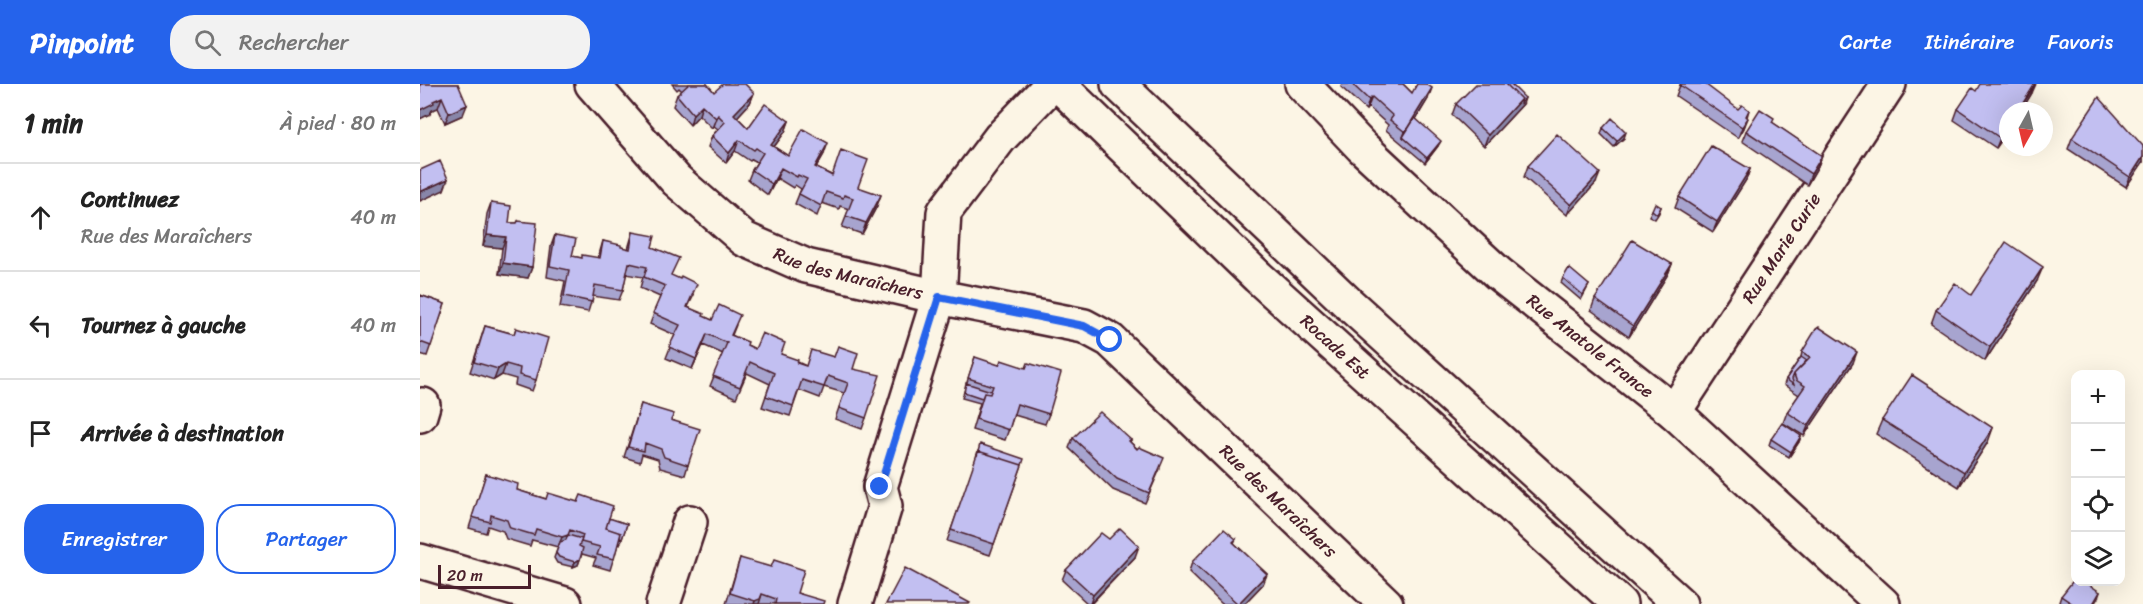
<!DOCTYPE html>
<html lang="fr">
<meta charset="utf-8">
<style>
:root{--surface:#fff;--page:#f2f2f2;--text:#222;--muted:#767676;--line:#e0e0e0;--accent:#2563eb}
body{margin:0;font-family:Sriracha,sans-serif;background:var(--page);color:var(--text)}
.controls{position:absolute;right:18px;bottom:18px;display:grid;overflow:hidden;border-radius:12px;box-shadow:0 6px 24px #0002}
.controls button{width:54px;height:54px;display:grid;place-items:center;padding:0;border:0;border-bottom:2px solid var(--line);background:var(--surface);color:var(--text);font:30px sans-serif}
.compass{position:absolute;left:1579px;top:18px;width:54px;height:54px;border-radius:50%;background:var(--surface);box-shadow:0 6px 24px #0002;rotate:188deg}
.scale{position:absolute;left:18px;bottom:15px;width:93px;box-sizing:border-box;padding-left:6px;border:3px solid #4a1f2b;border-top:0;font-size:16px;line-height:21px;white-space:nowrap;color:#4a1f2b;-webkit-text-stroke:4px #fcf5e5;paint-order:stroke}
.stop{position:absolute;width:18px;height:18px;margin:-14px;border:4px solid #2563eb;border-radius:50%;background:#fff}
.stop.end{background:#2563eb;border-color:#fff;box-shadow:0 2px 6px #0008}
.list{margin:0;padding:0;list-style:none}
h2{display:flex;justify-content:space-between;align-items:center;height:78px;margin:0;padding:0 24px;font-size:26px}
h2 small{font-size:20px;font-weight:400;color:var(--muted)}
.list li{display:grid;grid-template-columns:39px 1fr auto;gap:18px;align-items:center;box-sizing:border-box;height:108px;padding:0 24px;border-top:2px solid var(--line)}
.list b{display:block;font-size:22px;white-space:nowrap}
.list p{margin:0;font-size:20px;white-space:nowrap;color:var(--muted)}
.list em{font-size:20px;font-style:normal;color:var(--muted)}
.actions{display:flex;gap:12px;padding:18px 24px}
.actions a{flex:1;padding:14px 0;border:2px solid var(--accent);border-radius:24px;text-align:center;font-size:21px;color:var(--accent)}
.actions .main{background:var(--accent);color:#fff}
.icon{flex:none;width:33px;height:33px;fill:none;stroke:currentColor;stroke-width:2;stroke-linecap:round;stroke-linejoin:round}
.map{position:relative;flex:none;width:1723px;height:520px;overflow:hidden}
header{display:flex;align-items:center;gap:36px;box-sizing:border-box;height:84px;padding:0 30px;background:var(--accent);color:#fff}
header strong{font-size:28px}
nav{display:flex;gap:33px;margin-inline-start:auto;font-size:21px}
.search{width:420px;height:54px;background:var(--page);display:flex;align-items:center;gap:15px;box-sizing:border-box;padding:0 21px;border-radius:24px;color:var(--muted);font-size:22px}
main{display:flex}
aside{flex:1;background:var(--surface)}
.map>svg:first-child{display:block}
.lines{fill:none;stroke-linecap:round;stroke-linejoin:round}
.street-casing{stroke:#4a1f2b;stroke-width:38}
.highway-casing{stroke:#4a1f2b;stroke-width:38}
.street{stroke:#fcf5e5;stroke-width:33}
.highway{stroke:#fcf5e5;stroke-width:33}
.wall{fill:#a7a4cf;stroke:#4a1f2b;stroke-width:1.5}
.shaded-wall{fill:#8886a9;stroke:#4a1f2b;stroke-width:1.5}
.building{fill:#c2bff1;stroke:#4a1f2b;stroke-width:1.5}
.route{stroke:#2563eb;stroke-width:8}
.labels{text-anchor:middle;stroke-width:5;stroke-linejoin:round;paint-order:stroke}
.street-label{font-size:18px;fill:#4a1f2b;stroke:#fcf5e5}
</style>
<header>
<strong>Pinpoint</strong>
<div class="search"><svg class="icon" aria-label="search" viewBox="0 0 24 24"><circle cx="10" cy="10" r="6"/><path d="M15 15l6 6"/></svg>Rechercher</div>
<nav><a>Carte</a><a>Itinéraire</a><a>Favoris</a></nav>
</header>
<main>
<aside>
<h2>1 min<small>À pied · 80 m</small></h2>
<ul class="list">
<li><svg class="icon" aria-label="ahead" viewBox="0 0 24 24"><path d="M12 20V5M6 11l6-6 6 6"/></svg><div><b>Continuez</b><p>Rue des Maraîchers</p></div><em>40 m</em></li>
<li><svg class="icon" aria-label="left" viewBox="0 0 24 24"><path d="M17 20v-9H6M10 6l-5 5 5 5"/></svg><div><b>Tournez à gauche</b></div><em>40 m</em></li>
<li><svg class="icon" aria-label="arrive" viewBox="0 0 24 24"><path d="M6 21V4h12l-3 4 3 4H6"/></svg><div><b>Arrivée à destination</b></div></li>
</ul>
<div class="actions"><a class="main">Enregistrer</a><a>Partager</a></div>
</aside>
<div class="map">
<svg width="1723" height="520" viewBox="0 0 1723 520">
<rect width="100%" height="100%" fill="#fcf5e5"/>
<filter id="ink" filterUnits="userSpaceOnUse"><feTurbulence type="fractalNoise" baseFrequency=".0167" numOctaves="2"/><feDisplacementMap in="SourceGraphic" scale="12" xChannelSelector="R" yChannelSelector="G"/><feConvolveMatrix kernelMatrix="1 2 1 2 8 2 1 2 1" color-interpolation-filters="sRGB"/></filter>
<g filter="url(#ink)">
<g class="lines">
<g class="street-casing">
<g id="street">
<path id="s1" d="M172,0L256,96L324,155L386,182L519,213L664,242L690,256L966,520"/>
<path id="s2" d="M882,0L942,63L1079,190L1254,328L1463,520"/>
<path id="s3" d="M1254,328L1469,0"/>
<path d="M0,331L3,321"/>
<path d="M0,477L145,520"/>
<path d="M243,520L270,438"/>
<path d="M435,520L465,422L460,403L519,213L524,128L580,54L632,0"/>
</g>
</g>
<g class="highway-casing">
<g id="highway">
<path id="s4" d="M638,0L838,193L1200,520"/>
<path d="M698,0L928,219L1260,520"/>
</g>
</g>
<use href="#street" class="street"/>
<use href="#highway" class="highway"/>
</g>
<path class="wall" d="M0,0H38L43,31L25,39L18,24L12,26L10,30Z
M252,0H287L294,8L334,9L330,19L317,33L328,44L369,37L365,48L354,63L368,72L404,70L396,84L438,103L457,122L442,150L422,143L429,125L420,122L419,125L402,119L397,132L375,120L381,105L375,101L373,104L357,94L348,111L328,96L332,86L337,78L332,75L330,77L315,67L306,79L288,63L292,52L298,45L294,42L292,44L279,31L270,41L253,22L257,11L262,7L259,4L257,6Z
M922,0H983L992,9L1008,15L996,35L1018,62L1005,79L966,46L968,41L948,23L946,26L921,3Z
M1260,1L1318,25L1329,26L1324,44L1318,54L1256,12Z
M1556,7L1612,9L1601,27H1588V47L1576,64L1534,36L1538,25Z
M1036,20H1103L1064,62L1032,31Z
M1352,38L1402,72L1398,82L1387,101L1322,57L1326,47Z
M1183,44L1204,54L1194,63L1181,50Z
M1652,54L1723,62V78L1706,103L1648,65Z
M1108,82L1176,99L1147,131L1104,93Z
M1330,85L1326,96L1293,148L1255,124L1259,113Z
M71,119L89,139H97L98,137L112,183L108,194L79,190L82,164L63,162L67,130Z
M1241,123L1239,129L1235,135L1229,132L1232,126Z
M213,148L232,163L252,192L274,211L268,223L283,232L292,236L316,241L312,251L327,261L335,265L361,270L386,282L433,285L446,334L442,345L415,335L424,309L404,303L400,314L379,306L370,332L342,323L350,300L327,289L316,314L290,302L303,270L283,261L272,285L246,274L255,251L230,240L240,213L220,204L223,193L206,190L203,206L199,216L173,212L168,228L140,223L145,197L127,193L131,162L135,151L152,172L161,174H178L183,157L201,163L208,165Z
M1252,180L1248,190L1209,253L1171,226L1175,215Z
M1143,194L1169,201L1161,216L1141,199Z
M1617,197L1565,277L1511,240L1516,226L1551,211Z
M0,211L25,220L7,272L0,270Z
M65,242L94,250L96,244L116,296L112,307L95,301L96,295L82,291L74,296L50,288Z
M1382,268L1433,279L1384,352L1363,339L1367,328L1379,311L1364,301L1366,295L1381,273Z
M555,273L629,330L625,340L594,331L585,356L552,346L560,319L542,314Z
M221,320L251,336L268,381L265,391L240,384L238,375L222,370L220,378L204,373Z
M1462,336L1568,358L1539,403L1456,350Z
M1381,352L1379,358L1369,373L1349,361L1351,355Z
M653,354L711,356L710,358L740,385L725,419L693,406L649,364Z
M555,378L602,381L570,471L527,457Z
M66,390L97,406L207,440L200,461L198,460L190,486L173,481L176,474L162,470L158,481L153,483L137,479L134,474L138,463L112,456L110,462L86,455L83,447L68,442L66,449L49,444Z
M689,455L715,473L671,520H668L642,496L646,486Z
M816,455L814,459L847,490L843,500L824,520H802L769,488L772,478Z
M320,474L377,509L403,520H306Z
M1680,508L1678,514L1674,520H1642L1639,518L1641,512Z"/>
<path class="shaded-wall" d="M1616,0L1612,9L1601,27H1598Z
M1012,4L1008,15L984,54L983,53L985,48Z
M334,9L330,19L310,41L314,30Z
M22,13L18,24L12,26L10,30L0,35V26L13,17Z
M952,13L948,23L946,26L949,16Z
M1105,14L1103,20L1064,62L1068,51L1101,15Z
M47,21L43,31L25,39L29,29Z
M282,21L279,31L270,41L273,30Z
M298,31L294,42L292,44L296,34Z
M1328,34L1324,44L1318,54L1322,43Z
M369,37L365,48L347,72L351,61Z
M1588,42V47L1576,64L1580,54Z
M1206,48L1204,54L1194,63L1197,57Z
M319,56L315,67L306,79L309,69Z
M1021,57L1018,62L1005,79L1007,74Z
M408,59L404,70L391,93L395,83Z
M1402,72L1398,82L1387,101L1391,90Z
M1723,73V78L1706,103L1710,93Z
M361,84L357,94L348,111L352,100Z
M1330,85L1326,96L1293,148L1297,138Z
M1180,89L1176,99L1147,131L1151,121Z
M28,95L24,106L0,117V108Z
M461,111L457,122L442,150L446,139Z
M67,151L86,153L82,164L63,162Z
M83,179L112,183L108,194L79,190Z
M1252,180L1248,190L1209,253L1213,242Z
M1623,183L1617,197L1565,277L1570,263Z
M287,250L283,261L272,285L276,275Z
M1437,268L1433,279L1384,352L1388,342Z
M86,280L82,291L74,296L78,285Z
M1573,344L1568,358L1539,403L1544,388Z
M1381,352L1379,358L1369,373L1371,368Z
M148,451L144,462L138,463L142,453Z
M719,462L715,473L670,520L673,511Z
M160,475L158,481L153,483L155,478Z
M847,490L843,500L824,520H818Z
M342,510L339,520H334L335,517Z"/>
<path class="building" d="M0,0H38L47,21L29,29L22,13L13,17L14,19L0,26Z
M269,0H287L294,8L303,0H325L334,9L314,30L328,44L345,20L369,37L351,61L368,72L383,45L408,59L395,83L412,92L421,66L448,76L438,103L461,111L446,139L426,132L433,114L424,111L423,114L406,108L401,122L379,110L387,95L378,91L377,93L361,84L352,100L332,86L343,69L336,64L334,66L319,56L309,69L292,52L305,38L298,31L296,34L282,21L273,30L257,11Z
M932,0H983L992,9L997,0H1006L1012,4L985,48L970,36L973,32L952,13L949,16Z
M1056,0H1086L1101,15L1068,51L1036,20Z
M1086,0H1091L1105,14L1100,20L1101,15Z
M1261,0H1285L1318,25L1322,21L1329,26L1326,32L1328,34L1322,43L1260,1Z
M1560,0H1615L1598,27H1588V42L1580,54L1538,25L1552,4L1556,7Z
M1679,13L1723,62V73L1710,93L1652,54Z
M1340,25L1354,34L1352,38L1402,72L1391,90L1326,47Z
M995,34L1021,57L1007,74L983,53Z
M1192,34L1206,48L1197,57L1183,44Z
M1137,50L1180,89L1151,121L1108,82Z
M1291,62L1330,85L1297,138L1259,113Z
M20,77L28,95L0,108V86Z
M71,119L91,122L89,139H97L98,137L117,139L112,183L83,179L86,153L67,151Z
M1235,119L1241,123L1237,130L1232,126Z
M213,148L235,152L232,163L259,174L251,191L260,195L261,192L277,200L267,223L284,230L283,232L292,236L299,221L320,231L311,251L328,258L327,261L335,265L342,249L365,259L361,270L378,276L377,279L386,282L391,266L414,273L418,262L438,269L433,285L460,291L446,334L419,324L428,299L408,292L404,303L382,296L373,322L346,312L354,289L330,278L320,303L293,292L307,259L287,250L276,275L249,263L260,241L233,229L245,202L224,193L227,183L209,179L203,206L175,201L172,218L144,212L149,186L130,182L135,151L156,155L152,172L162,174V171L180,174L183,157L201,161V163L210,165Z
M1212,156L1252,180L1213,242L1175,215Z
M1586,158L1623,183L1570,263L1516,226L1535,199L1551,211Z
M1149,184L1169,201L1163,211L1143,194Z
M0,211L25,220L11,262L0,258Z
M65,242L94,250L96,244L128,254L116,296L99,291L100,284L86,280L78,285L54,278Z
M1399,243L1437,268L1388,342L1367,328L1385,302L1376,296L1374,290L1390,273L1382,268L1396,245Z
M555,273L579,281L581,276L606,284L608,279L641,289L629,330L597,320L589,346L556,335L564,309L570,310L573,302L548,294Z
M1381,273L1387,277L1374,290L1372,295L1374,301L1366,295Z
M1492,291L1573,344L1544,388L1462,336Z
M546,299L571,307L570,310L564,309L562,314L544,308Z
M221,320L254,330L251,336L280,345L268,381L244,373L241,365L225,359L224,367L208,363Z
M680,328L711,356L709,357L717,365L719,363L744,374L729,409L697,395L653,354Z
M1362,339L1381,352L1371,368L1351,355Z
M560,360L604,375L602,381L558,367L557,372Z
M558,367L602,381L574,460L531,446Z
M66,390L98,400L97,406L126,415L128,409L158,418L161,411L193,422L186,444L201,449L194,475L177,471L180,463L161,458L163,451L150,446L148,451L142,453L116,445L114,451L90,444L87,436L71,431L70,438L52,433Z
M189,434L207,440L202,455L200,454L201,449L186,444Z
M700,444L719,462L673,511L646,486L681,449L689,455Z
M804,445L816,455L813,458L847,490L818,520L772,478Z
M148,451L162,455L159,462L163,464L160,475L155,478L139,473L136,469L140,458L146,456Z
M320,474L351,483L354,476L384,486L377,509L404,517L403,520H355L356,515L342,510L340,515L335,517L310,509Z
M485,484L550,519L549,520H466Z
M1656,493V498H1665L1680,508L1673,520H1653L1641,512Z"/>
</g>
<g class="lines" filter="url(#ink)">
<path class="route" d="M460,403L519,213L664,242L690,256"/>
</g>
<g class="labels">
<g class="street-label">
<text dy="6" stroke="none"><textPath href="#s3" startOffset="196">Rue Marie Curie</textPath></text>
<text dy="6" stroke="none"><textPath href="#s1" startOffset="328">Rue des Maraîchers</textPath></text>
<text dy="6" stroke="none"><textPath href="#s2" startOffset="390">Rue Anatole France</textPath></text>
<text dy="6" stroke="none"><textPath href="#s4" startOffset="382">Rocade Est</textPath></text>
<text dy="6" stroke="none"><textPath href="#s1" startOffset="832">Rue des Maraîchers</textPath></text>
</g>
</g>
</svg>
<div class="controls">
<button>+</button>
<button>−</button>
<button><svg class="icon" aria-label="locate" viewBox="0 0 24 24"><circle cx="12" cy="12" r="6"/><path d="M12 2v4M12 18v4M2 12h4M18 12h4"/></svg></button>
<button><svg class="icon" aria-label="layers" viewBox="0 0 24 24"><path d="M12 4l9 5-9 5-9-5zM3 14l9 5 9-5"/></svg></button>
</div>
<svg class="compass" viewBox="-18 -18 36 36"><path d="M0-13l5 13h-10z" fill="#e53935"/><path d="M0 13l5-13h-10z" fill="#767676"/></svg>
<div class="scale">20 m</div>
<div class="stop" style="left:690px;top:256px"></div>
<div class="stop end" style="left:460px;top:403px"></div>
</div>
</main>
